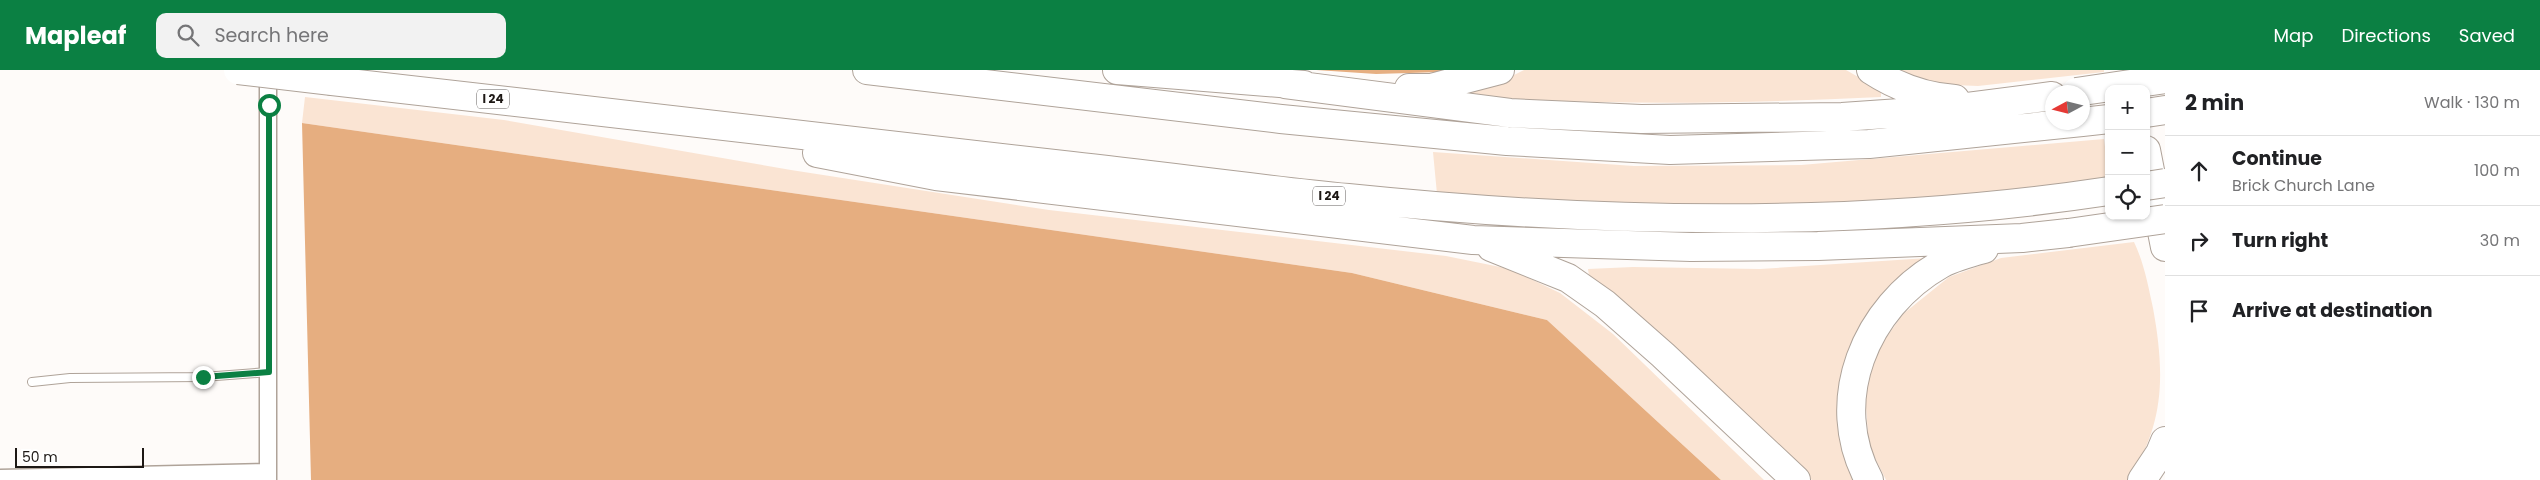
<!DOCTYPE html>
<meta charset="utf-8">
<style>
:root{--surface:#fff;--page:#f2f2f2;--text:#202124;--muted:#757577;--line:#e0e0e0;--accent:#0b8043}
body{margin:0;font-family:Poppins,sans-serif;background:var(--page);color:var(--text)}
.controls{position:absolute;right:15px;top:15px;display:grid;overflow:hidden;border-radius:10px;box-shadow:0 1px 4px #0004}
.controls button{width:45px;height:45px;display:grid;place-items:center;padding:0;border:0;border-bottom:1px solid var(--line);background:var(--surface);color:var(--text);font:25px sans-serif}
.compass{position:absolute;left:2045px;top:15px;width:45px;height:45px;border-radius:50%;background:var(--surface);box-shadow:0 1px 4px #0004;rotate:263deg}
.scale{position:absolute;left:15px;bottom:12px;width:129px;box-sizing:border-box;padding-left:5px;border:2px solid #1d1815;border-top:0;font-size:14px;line-height:18px;white-space:nowrap;color:#1d1815;-webkit-text-stroke:4px #fff;paint-order:stroke}
.stop{position:absolute;width:15px;height:15px;margin:-11px;border:4px solid #0b8043;border-radius:50%;background:#fff}
.stop.end{background:#0b8043;border-color:#fff;box-shadow:0 1px 5px #0008}
.list{margin:0;padding:0;list-style:none}
h2{display:flex;justify-content:space-between;align-items:center;height:65px;margin:0;padding:0 20px;font-size:21px}
h2 small{font-size:16px;font-weight:400;color:var(--muted)}
.list li{display:grid;grid-template-columns:32px 1fr auto;gap:15px;align-items:center;box-sizing:border-box;height:70px;padding:0 20px;border-top:1px solid var(--line)}
.list b{display:block;font-size:19px;white-space:nowrap}
.list p{margin:0;font-size:16px;white-space:nowrap;color:var(--muted)}
.list em{font-size:16px;font-style:normal;color:var(--muted)}
.icon{flex:none;width:28px;height:28px;fill:none;stroke:currentColor;stroke-width:2;stroke-linecap:round;stroke-linejoin:round}
.map{position:relative;flex:none;width:2165px;height:410px;overflow:hidden}
header{display:flex;align-items:center;gap:30px;box-sizing:border-box;height:70px;padding:0 25px;background:var(--accent);color:#fff}
header strong{font-size:24px}
nav{display:flex;gap:28px;margin-inline-start:auto;font-size:18px}
.search{width:350px;height:45px;background:var(--page);display:flex;align-items:center;gap:12px;box-sizing:border-box;padding:0 18px;border-radius:10px;color:var(--muted);font-size:19px}
main{display:flex}
aside{flex:1;background:var(--surface)}
.map>svg:first-child{display:block}
.green{fill:#fae4d3}
.forest{fill:#e6ae80}
.lines{fill:none;stroke-linecap:round;stroke-linejoin:round}
.service-casing{stroke:#afa399;stroke-width:10}
.minor-casing{stroke:#afa399;stroke-width:19}
.motorway-casing{stroke:#afa399;stroke-width:30}
.service{stroke:#fff;stroke-width:8}
.minor{stroke:#fff;stroke-width:16}
.motorway{stroke:#fff;stroke-width:28}
.motorway-bridge-casing{stroke:#afa399;stroke-width:30;stroke-linecap:butt}
.motorway-bridge{stroke:#fff;stroke-width:28}
.route{stroke:#0b8043;stroke-width:6}
.labels{text-anchor:middle;stroke-width:5;stroke-linejoin:round;paint-order:stroke}
.shield{fill:#fff;stroke:#615d5b;stroke-width:1}
.shield-label{font-size:12px;font-weight:bold;fill:#1d1815}
</style>
<header>
<strong>Mapleaf</strong>
<div class="search"><svg class="icon" aria-label="search" viewBox="0 0 24 24"><circle cx="10" cy="10" r="6"/><path d="M15 15l6 6"/></svg>Search here</div>
<nav><a>Map</a><a>Directions</a><a>Saved</a></nav>
</header>
<main>
<div class="map">
<svg width="2165" height="410" viewBox="0 0 2165 410">
<rect width="100%" height="100%" fill="#fefbf9"/>
<path class="green" d="M1524,0H1846L1881,20V27C1738,34 1595,36 1452,25L1504,10Z
M1894,0H2104V2L1978,16L1928,14Z
M305,27L504,50L791,100L1049,140L1446,186L1510,199L1560,223L1613,264L1764,410H1721L1547,250L1352,203L302,53Z
M2104,69L2109,108L1932,128L1765,136L1602,135L1437,124L1433,82L1634,96L1801,95Z
M2134,172C2144,193 2148,215 2153,238C2165,304 2165,354 2128,410H1886L1869,376L1865,325L1876,282L1903,244L1949,207L2001,188Z
M1928,188L1854,278L1858,410H1812L1589,206L1588,199L1633,197L1760,199Z"/>
<path class="forest" d="M1316,0H1444L1442,2L1376,4Z
M302,53L1352,203L1547,250L1721,410H311Z"/>
<g class="lines">
<g class="service-casing">
<path id="service" d="M32,312L70,308L203,307L269,302"/>
</g>
<g class="minor-casing">
<path id="minor" d="M268,0V410
M0,408L268,402"/>
</g>
<g class="motorway-casing">
<path id="motorway" d="M867,0L1281,49L1507,71L1670,80L1869,74L2082,52
M1117,0L1304,15
M1871,0C1897,17 1924,27 1955,29
M332,11C579,40 826,67 1072,96C1164,106 1256,119 1348,128C1600,154 1858,159 2109,121
M1285,14L1510,43L1641,49L1842,47L1944,40L2052,26
M1409,18H1431L1500,0
M2146,43L2165,40
M2082,52L2109,49
M2146,80L2165,177
M817,83L936,106L1473,170L1691,177L1818,176L2022,168L2068,163
M1491,177L1568,208L1605,234L1663,285L1796,410
M1869,410C1826,331 1865,237 1941,194C1954,187 1969,183 1984,179
M2142,410L2160,383L2165,371"/>
</g>
<use href="#service" class="service"/>
<use href="#minor" class="minor"/>
<use href="#motorway" class="motorway"/>
<g class="motorway-bridge-casing">
<path id="motorway-bridge" d="M238,0L332,11
M2076,22L2165,9
M2146,116L2165,113
M2068,163L2165,149"/>
</g>
<use href="#motorway-bridge" class="motorway-bridge"/>
</g>
<g class="lines">
<path class="route" d="M203,307L269,302V35"/>
</g>
<g class="labels">
<g class="shield">
<rect x="477" y="19.5" width="32" height="19" rx="4"/>
<rect x="1313" y="116.5" width="32" height="19" rx="4"/>
</g>
<g class="shield-label">
<text x="493" y="33">I 24</text>
<text x="1329" y="130">I 24</text>
</g>
</g>
</svg>
<div class="controls">
<button>+</button>
<button>−</button>
<button><svg class="icon" aria-label="locate" viewBox="0 0 24 24"><circle cx="12" cy="12" r="6"/><path d="M12 2v4M12 18v4M2 12h4M18 12h4"/></svg></button>
</div>
<svg class="compass" viewBox="-18 -18 36 36"><path d="M0-13l5 13h-10z" fill="#e53935"/><path d="M0 13l5-13h-10z" fill="#757577"/></svg>
<div class="scale">50 m</div>
<div class="stop" style="left:269px;top:35px"></div>
<div class="stop end" style="left:203px;top:307px"></div>
</div>
<aside>
<h2>2 min<small>Walk · 130 m</small></h2>
<ul class="list">
<li><svg class="icon" aria-label="ahead" viewBox="0 0 24 24"><path d="M12 20V5M6 11l6-6 6 6"/></svg><div><b>Continue</b><p>Brick Church Lane</p></div><em>100 m</em></li>
<li><svg class="icon" aria-label="right" viewBox="0 0 24 24"><path d="M7 20v-9h11M14 6l5 5-5 5"/></svg><div><b>Turn right</b></div><em>30 m</em></li>
<li><svg class="icon" aria-label="arrive" viewBox="0 0 24 24"><path d="M6 21V4h12l-3 4 3 4H6"/></svg><div><b>Arrive at destination</b></div></li>
</ul>
</aside>
</main>
